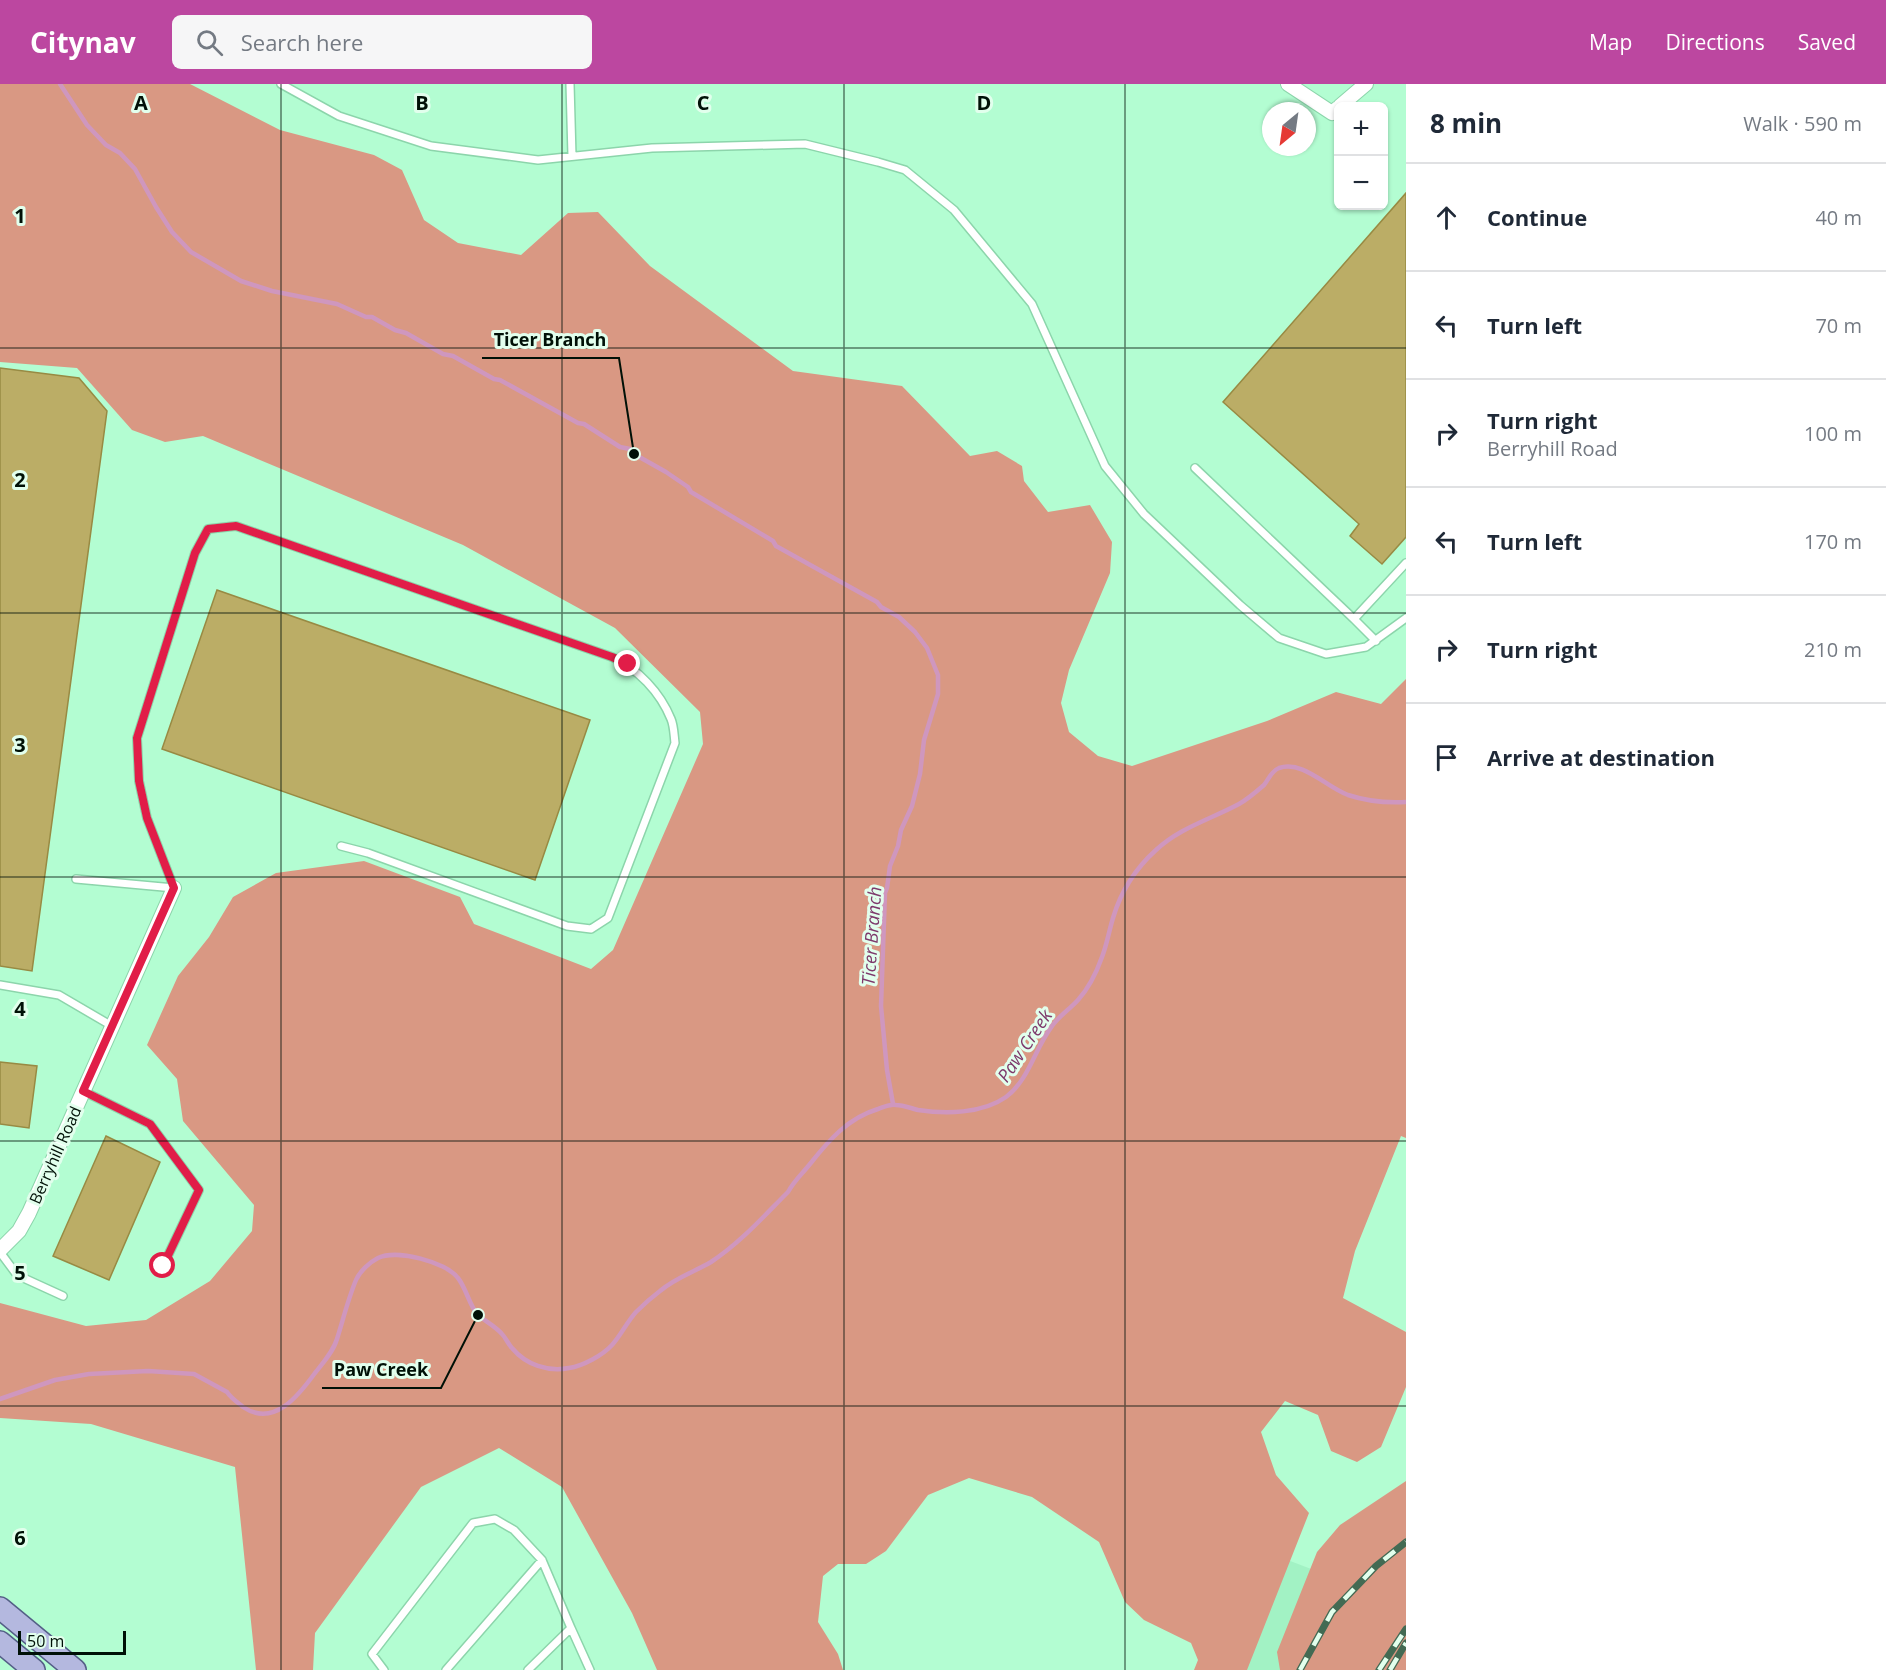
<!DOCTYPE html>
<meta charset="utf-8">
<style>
:root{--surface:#fff;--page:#f6f6f7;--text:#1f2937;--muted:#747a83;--line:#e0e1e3;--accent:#bc47a0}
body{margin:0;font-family:"Open Sans",sans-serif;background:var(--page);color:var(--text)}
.controls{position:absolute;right:18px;top:18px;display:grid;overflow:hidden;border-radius:9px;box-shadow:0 2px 4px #0004}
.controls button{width:54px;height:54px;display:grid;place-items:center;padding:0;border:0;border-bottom:2px solid var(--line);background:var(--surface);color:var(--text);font:30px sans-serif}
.compass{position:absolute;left:1262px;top:18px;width:54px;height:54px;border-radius:50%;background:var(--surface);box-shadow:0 2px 4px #0004;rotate:209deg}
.scale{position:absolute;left:18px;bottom:15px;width:108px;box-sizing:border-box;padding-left:6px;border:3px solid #001107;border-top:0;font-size:16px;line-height:21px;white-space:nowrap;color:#001107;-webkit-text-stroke:4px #e2ffed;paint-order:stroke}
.stop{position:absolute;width:18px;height:18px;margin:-14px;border:4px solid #e11d48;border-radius:50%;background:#fff}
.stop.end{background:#e11d48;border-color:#fff;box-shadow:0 2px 6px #0008}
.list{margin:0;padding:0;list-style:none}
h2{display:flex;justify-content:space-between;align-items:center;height:78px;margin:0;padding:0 24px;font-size:26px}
h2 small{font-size:20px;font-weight:400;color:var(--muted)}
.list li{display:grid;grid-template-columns:39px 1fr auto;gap:18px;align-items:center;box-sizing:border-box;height:108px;padding:0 24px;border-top:2px solid var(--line)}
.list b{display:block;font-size:22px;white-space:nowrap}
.list p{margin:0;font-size:20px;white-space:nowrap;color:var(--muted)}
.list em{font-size:20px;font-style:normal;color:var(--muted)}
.icon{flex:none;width:33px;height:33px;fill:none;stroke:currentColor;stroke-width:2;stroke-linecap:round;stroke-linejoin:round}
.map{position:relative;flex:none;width:1406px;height:1586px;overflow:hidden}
header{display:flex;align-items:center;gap:36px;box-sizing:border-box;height:84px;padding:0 30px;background:var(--accent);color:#fff}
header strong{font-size:28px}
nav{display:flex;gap:33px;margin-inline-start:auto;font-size:21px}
.search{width:420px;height:54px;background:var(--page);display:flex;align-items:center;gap:15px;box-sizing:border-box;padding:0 21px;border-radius:9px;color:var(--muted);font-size:22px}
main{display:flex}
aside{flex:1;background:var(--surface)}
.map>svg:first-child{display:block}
.built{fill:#a2f2c4}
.forest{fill:#d99883}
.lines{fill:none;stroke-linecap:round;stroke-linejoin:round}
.stream{stroke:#cf97be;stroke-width:4.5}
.building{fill:#bbad66;stroke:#988a43;stroke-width:1.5}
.lane-casing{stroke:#8cd5ab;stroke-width:10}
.street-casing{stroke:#8cd5ab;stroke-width:16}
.primary-casing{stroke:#545f86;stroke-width:24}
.lane{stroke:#fff;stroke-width:7}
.street{stroke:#fff;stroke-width:14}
.primary{stroke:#b4b8df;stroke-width:21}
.rail-casing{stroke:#436a53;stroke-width:7}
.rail{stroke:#e2ffed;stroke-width:4.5;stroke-dasharray:14;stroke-linecap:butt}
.route{stroke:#e11d48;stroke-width:8}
.grid{fill:none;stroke:#001107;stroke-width:1.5;stroke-opacity:0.55}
.labels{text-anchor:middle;stroke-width:6;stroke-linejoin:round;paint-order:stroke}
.street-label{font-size:16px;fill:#001107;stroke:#e2ffed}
.water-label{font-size:18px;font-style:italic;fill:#7d396b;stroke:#e2ffed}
.grid-label{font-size:20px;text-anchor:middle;font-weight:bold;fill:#001107;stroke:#e2ffed;stroke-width:6;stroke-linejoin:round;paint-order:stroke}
.leader{fill:none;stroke:#001107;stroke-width:2}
.callout-dot{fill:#001107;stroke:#e2ffed;stroke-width:2}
.callout-label{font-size:18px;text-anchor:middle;font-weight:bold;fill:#001107;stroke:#e2ffed;stroke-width:6;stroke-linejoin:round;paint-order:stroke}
</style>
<header>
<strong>Citynav</strong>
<div class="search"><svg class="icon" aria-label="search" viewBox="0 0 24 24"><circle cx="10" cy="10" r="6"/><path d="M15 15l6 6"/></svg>Search here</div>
<nav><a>Map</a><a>Directions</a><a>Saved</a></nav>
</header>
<main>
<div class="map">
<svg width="1406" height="1586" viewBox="0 0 1406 1586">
<rect width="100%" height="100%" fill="#b3fdd2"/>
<path class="built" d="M1277,1472L1406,1521V1586H1232Z"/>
<path class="forest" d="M0,0H190L280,46L374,71L402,86L424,136L458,159L521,171L568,129L598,128L650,182L793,287L902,302L970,372L997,367L1022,382L1024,397L1048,428L1090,421L1112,458L1110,489L1069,586L1061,619L1069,648L1098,672L1132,682L1267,637L1336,608L1381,620L1406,595V1054L1401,1052L1355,1167L1343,1214L1406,1248V1303L1381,1363L1357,1378L1331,1367L1318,1331L1285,1317L1261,1348L1276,1391L1309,1429L1247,1586H1194L1198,1576L1191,1559L1144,1536L1125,1518L1099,1458L1032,1413L969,1394L928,1411L886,1467L866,1480H838L823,1492L818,1538L838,1570L843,1586H657L632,1529L562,1403L499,1364L421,1403L315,1549L313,1586H256L235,1383L91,1340L0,1334V1219L86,1242L146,1236L210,1197L252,1147L254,1121L183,1037L177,995L147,961L178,892L209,853L233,813L276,789L364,777L460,813L474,840L591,885L613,866L703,660L700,628L615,544L463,461L203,352L165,358L132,346L77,284L0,278Z
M1406,1397V1586H1280L1277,1568L1317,1468L1340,1441Z"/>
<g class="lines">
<path class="stream" d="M60,0L87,41L106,61L120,69L135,85L156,123L172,148L191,168L241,197L272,207L337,220L366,233H372L395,246L406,249L443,270L453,272L494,295L500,296L578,339L584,340L620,363L630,365L634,370L666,388L688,403L691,408L773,457L776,462L877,518L881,523L899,533L915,548L927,564L938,591V610L924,656L920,690L912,722L901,746L898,762L890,782L887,804L885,809L881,922L887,986L893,1020
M0,1315L55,1296L89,1290L148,1287L194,1290L227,1308C231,1314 237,1318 243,1323C274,1344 299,1311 315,1289C323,1279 333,1268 337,1255C343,1236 348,1215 356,1196C360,1187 370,1178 378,1174C397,1165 446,1178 458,1194C466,1204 469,1220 477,1230C483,1236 495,1242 502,1250C506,1254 508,1260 512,1264C526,1281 548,1288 569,1284C583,1282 603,1271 612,1261C621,1251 627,1238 636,1228C643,1221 652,1213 660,1207C675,1194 694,1188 711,1178C740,1159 763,1133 788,1108C794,1097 802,1090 810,1080C829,1056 848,1034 878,1025C884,1023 890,1020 896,1021C903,1021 910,1024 918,1026C945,1030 982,1030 1006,1013C1029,996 1035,964 1052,942C1059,932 1070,925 1078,916C1088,905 1097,887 1102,873C1107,860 1109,847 1113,834C1121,807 1136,784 1156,766C1179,744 1211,735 1239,720C1248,715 1256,708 1264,701C1269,695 1271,687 1279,684C1303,676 1326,703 1348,711C1366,717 1387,719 1406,718"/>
</g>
<path class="building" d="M1406,109V453L1382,480L1350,452L1359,440L1223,318Z
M0,284L79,294L107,327L32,887L0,882Z
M217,506L590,636L535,796L162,665Z
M0,978L37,982L29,1044L0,1040Z
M106,1052L160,1078L109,1196L53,1172Z"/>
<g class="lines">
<g class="lane-casing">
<path id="lane" d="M281,0L339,32L431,62L538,76L652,64L805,60L878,78L905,86L954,126L1032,220L1105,382L1144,430L1240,521L1279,554L1326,570L1366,563L1406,534
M570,0L572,72
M1195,384L1354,535
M1376,557L1354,535L1406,479
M76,795L174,804L147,734L139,697L137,654L195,469L208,445L236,442L612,573C638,585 660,608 671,635C674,642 674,651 675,659L608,834L591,845L567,842L368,769L341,762
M0,901L59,911L112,942
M83,1007L150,1040L199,1106L163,1182
M0,1168L17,1191L63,1212
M384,1586L372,1570L473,1439L495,1435L514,1446L542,1476L571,1544
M446,1586L542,1476
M528,1586L571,1544L590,1586"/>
</g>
<g class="street-casing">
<path id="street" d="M1288,0L1332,29L1338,24
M1340,22L1366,0
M0,1166L19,1147L29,1129L174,804"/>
</g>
<g class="primary-casing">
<path id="primary" d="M0,1524L75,1586
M0,1558L34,1586"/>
</g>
<use href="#lane" class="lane"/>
<use href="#street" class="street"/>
<use href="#primary" class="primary"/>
<g class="rail-casing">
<path id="rail" d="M1300,1586L1332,1528L1376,1482L1406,1458
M1379,1586L1406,1545
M1390,1586L1406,1559"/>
</g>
<use href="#rail" class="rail"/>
</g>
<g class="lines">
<path class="route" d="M163,1182L199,1106L150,1040L83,1007L174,804L147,734L139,697L137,654L195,469L208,445L236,442L612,573L628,580"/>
</g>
<path class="grid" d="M281,0V1586M562,0V1586M844,0V1586M1125,0V1586M0,264H1406M0,529H1406M0,793H1406M0,1057H1406M0,1322H1406"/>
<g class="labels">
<g class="street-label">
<text transform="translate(55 1071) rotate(-66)" y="6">Berryhill Road</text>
</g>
<g class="water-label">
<text transform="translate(872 852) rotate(-86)" y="6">Ticer Branch</text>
<text transform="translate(1025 962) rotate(-56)" y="6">Paw Creek</text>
</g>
</g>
<g class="grid-label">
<text x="141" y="26">A</text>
<text x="422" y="26">B</text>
<text x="703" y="26">C</text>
<text x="984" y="26">D</text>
<text x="20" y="139">1</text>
<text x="20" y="403">2</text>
<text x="20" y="668">3</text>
<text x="20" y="932">4</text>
<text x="20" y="1196">5</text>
<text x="20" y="1461">6</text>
</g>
<path class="leader" d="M634 370L619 274H482M478 1231L441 1304H322"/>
<g class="callout-dot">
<circle cx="634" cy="370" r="6"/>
<circle cx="478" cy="1231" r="6"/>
</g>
<g class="callout-label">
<text x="550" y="262">Ticer Branch</text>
<text x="381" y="1292">Paw Creek</text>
</g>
</svg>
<div class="controls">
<button>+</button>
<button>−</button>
</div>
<svg class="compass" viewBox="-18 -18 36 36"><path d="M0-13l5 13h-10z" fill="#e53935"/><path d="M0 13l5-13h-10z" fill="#747a83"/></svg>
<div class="scale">50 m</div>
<div class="stop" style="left:163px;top:1182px"></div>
<div class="stop end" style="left:628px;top:580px"></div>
</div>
<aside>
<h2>8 min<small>Walk · 590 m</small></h2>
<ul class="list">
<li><svg class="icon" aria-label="ahead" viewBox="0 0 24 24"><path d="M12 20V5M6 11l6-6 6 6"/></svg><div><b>Continue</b></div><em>40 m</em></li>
<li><svg class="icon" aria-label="left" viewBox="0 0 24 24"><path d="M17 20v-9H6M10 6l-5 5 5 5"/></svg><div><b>Turn left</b></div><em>70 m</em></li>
<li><svg class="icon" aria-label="right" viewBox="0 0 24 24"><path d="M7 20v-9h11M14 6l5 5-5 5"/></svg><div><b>Turn right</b><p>Berryhill Road</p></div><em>100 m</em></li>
<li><svg class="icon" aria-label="left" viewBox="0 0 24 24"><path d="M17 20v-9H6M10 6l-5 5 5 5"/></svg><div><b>Turn left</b></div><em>170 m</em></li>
<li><svg class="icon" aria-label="right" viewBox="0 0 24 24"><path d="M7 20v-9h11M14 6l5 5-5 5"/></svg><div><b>Turn right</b></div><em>210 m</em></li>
<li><svg class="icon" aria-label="arrive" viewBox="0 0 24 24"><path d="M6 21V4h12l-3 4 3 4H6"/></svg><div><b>Arrive at destination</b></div></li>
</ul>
</aside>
</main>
